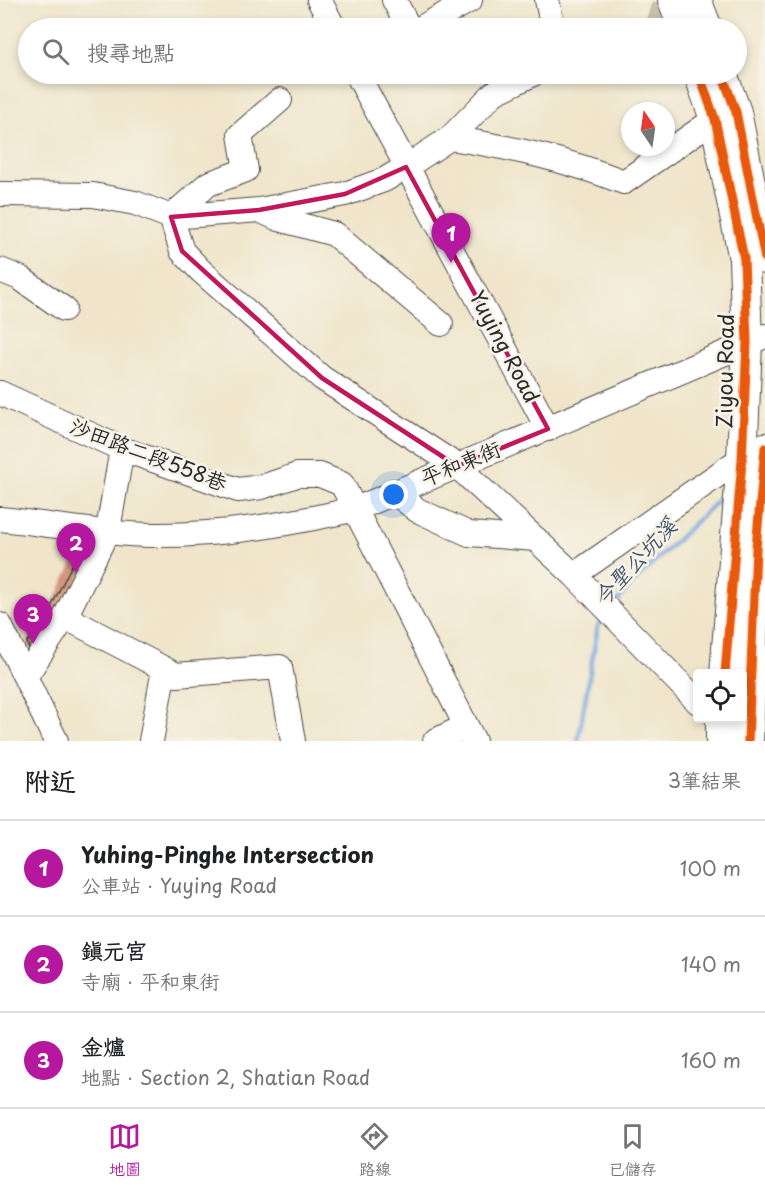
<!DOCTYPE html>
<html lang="zh-TW">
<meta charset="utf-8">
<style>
:root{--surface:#fff;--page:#f6f6f6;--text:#202124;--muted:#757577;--line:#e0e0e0;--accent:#b5179e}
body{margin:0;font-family:"Playpen Sans","LXGW WenKai TC",sans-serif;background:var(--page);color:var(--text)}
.controls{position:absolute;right:18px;bottom:18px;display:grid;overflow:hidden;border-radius:6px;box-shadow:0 3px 9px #0003}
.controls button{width:54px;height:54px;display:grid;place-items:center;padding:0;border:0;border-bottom:2px solid var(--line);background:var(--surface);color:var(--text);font:30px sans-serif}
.compass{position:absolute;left:621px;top:102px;width:54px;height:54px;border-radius:50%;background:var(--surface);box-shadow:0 3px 9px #0003;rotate:347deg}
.you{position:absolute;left:394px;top:495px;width:21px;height:21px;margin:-15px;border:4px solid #fff;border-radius:50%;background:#1a73e8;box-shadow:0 0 0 9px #1a73e833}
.badge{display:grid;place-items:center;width:39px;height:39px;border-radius:50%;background:var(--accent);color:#fff;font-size:20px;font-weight:700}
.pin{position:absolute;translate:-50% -50px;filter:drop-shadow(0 2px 3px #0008)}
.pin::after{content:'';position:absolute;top:32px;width:21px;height:18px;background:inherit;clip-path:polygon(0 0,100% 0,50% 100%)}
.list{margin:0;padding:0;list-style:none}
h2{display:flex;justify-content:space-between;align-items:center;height:78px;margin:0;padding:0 24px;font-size:26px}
h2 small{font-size:20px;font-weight:400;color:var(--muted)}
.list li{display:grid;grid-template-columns:39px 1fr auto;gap:18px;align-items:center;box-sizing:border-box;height:96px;padding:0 24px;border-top:2px solid var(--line)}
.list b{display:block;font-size:22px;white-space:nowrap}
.list p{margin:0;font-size:20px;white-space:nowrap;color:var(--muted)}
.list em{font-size:20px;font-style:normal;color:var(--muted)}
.icon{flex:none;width:33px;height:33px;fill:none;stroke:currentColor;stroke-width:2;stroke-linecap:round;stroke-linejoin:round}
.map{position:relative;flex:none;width:765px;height:741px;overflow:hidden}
.search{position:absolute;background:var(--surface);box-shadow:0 3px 9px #0003;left:18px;right:18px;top:18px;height:66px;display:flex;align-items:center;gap:15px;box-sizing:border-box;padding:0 21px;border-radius:33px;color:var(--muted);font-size:22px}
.sheet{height:366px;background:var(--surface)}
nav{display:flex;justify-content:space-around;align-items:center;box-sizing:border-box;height:84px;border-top:2px solid var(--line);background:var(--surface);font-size:16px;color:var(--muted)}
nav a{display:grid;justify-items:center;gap:3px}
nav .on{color:var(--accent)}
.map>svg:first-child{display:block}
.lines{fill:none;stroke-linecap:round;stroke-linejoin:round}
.stream{stroke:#70a2db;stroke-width:4.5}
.building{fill:#d4927a}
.minor-tunnel{stroke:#c9c0aa;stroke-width:24;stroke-dasharray:24 12;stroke-linecap:butt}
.minor-casing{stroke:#494743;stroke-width:26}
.major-casing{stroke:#494743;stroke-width:32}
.minor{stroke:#fff;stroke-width:24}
.major{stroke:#fff;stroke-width:30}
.cycleway-casing{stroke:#f7f3e8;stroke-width:13}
.cycleway{stroke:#e8590c;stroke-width:9}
.marked{fill:none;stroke:#c2185b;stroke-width:4.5;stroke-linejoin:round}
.labels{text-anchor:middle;stroke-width:5;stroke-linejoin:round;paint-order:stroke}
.street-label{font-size:21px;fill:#2b2b2b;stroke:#f7f3e8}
.water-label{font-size:22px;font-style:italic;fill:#435569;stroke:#f7f3e8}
</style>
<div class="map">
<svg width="765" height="741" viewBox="0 0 765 741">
<rect width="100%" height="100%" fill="#f7f3e8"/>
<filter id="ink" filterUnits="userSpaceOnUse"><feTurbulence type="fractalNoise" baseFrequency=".0167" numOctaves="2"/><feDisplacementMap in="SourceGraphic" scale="12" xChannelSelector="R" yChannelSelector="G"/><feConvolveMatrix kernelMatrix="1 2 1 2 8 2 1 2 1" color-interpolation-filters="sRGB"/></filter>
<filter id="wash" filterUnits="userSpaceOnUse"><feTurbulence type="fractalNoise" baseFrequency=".008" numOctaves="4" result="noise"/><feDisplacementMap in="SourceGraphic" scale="24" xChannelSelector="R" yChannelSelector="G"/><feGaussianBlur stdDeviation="1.35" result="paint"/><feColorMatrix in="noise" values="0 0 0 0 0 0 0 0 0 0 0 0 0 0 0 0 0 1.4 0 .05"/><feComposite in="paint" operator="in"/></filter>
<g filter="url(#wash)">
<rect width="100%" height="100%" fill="#f0e5ca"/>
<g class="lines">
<path class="stream" d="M613,607L629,587L717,501L730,495
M578,741L598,626L604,618"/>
</g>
<g id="blocks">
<path class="building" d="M76,557L88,562L56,627L44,621Z
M31,638L38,639L29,650L27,642Z"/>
</g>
</g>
<g filter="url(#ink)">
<use href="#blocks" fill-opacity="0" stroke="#494743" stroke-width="1.5"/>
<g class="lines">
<path class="minor-tunnel" d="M655,28L667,0"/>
<g class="minor-casing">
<path id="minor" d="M319,0L334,28
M394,0L409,28
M547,0L553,28
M421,28L470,0
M357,74L548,429
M450,138C514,148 564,159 624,182L715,119
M0,194L93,195L135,203L171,217L259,210L345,194L384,180L406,167L450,138L494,93L533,74
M259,210L279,219L334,234L441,324
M171,217L182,251L201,271L322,378L457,466L574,575L698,702
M171,217L208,184L246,170L240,135L280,100
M0,270L20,278L64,309
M0,393L122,449L238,490L262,487L297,475H320L342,484L474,741
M393,491L417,510L469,534L536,539
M0,519C50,524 101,534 151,535C220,536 289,524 356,509L765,336
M574,575L752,451
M65,617L176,675L280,667L293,741
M0,625L56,741
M25,677L65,617L108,530L122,449
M151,741L164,669
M435,741L466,726"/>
</g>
<g class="major-casing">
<path id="major" d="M673,0L684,28
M696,0L707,28
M699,74L715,119L744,259L747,342L742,460L725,674
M722,74L736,112L765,259
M721,741V718
M748,741L756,548L765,448"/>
</g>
<use href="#minor" class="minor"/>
<use href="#major" class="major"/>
<g class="cycleway-casing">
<path id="cycleway" d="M699,74L715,119L744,259L747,342L742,460L725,674
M722,74L736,112L765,259
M748,741L756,548L765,448"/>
</g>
<use href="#cycleway" class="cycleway"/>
</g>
</g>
<path class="marked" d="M406,167L548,429L457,466L322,378L182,251L171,217L259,210L345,194Z"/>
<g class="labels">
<g class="street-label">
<text transform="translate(504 347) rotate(62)" y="7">Yuying Road</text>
<text transform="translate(726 371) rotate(-89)" y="7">Ziyou Road</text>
<text transform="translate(148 455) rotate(21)" y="7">沙田路二段558巷</text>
<text transform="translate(461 464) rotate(-22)" y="7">平和東街</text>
</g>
<g class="water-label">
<text transform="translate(635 562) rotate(-47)" y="8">今聖公坑溪</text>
</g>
</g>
</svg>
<div class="controls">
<button><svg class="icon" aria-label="locate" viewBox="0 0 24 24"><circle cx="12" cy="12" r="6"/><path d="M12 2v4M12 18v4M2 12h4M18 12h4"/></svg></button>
</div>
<svg class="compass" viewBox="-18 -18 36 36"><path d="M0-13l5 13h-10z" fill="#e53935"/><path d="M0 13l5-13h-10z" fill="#757577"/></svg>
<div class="you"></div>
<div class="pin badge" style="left:451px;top:263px">1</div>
<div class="pin badge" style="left:76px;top:573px">2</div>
<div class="pin badge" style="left:33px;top:644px">3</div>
<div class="search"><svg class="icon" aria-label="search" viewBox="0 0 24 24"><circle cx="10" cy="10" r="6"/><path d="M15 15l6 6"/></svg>搜尋地點</div>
</div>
<section class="sheet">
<h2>附近<small>3筆結果</small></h2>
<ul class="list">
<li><span class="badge">1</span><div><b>Yuhing-Pinghe Intersection</b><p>公車站 · Yuying Road</p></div><em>100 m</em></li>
<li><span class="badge">2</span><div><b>鎮元宮</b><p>寺廟 · 平和東街</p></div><em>140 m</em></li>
<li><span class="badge">3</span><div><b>金爐</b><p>地點 · Section 2, Shatian Road</p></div><em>160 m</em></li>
</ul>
</section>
<nav>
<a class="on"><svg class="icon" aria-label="map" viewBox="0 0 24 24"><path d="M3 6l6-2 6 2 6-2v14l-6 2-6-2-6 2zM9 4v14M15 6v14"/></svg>地圖</a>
<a><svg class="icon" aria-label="directions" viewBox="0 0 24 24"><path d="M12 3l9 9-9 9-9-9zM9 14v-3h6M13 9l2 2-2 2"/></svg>路線</a>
<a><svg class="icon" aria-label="saved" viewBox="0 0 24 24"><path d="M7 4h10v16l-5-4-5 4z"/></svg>已儲存</a>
</nav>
